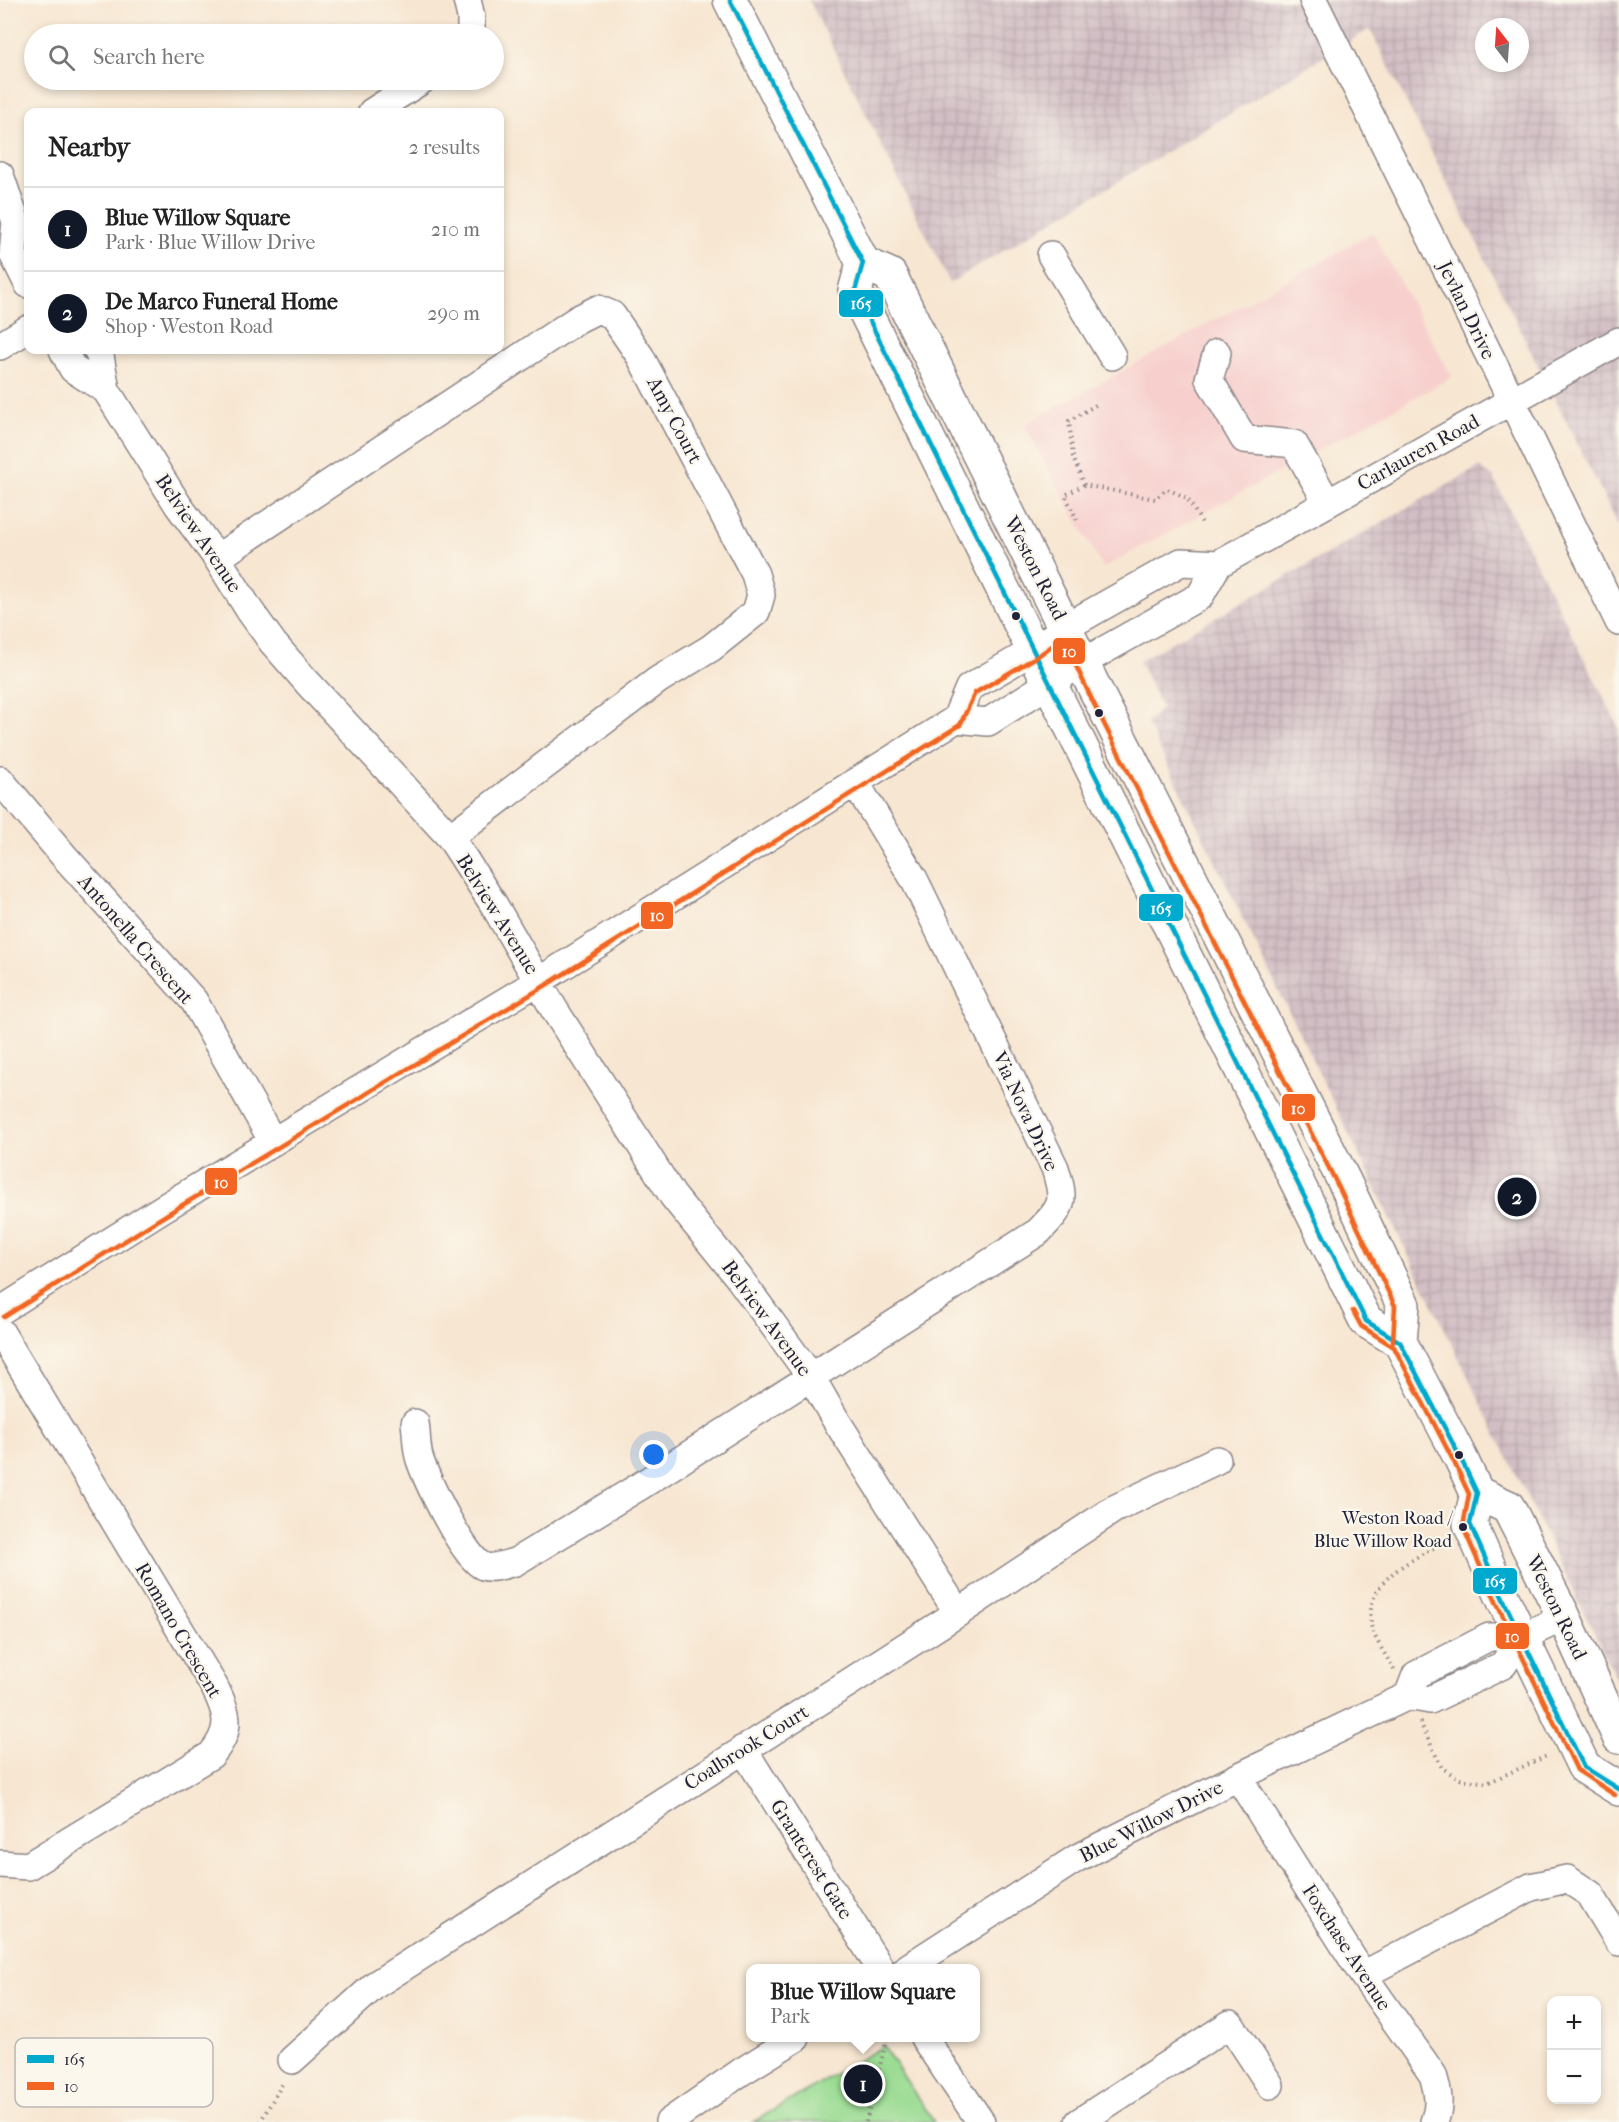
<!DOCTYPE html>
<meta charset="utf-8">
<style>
:root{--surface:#fff;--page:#f2f2f2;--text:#222;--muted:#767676;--line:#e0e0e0;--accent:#111827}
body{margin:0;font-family:"IM FELL French Canon",serif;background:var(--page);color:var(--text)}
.controls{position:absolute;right:18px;bottom:18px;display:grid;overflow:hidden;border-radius:12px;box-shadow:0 3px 9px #0003}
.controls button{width:54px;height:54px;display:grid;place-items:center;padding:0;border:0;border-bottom:2px solid var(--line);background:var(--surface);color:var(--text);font:30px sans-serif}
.compass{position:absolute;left:1475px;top:18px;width:54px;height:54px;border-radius:50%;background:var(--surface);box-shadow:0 3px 9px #0003;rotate:343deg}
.you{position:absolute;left:654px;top:1455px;width:21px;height:21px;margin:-15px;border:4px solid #fff;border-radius:50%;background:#1a73e8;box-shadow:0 0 0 9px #1a73e833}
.badge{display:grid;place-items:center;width:39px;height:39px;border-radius:50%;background:var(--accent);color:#fff;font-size:20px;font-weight:700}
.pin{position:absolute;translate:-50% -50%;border:3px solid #fff;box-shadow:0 2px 6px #0006}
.popup{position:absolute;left:746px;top:1964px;width:234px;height:78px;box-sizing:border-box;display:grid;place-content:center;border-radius:12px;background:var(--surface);filter:drop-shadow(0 2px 4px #0005);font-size:20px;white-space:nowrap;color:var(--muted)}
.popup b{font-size:22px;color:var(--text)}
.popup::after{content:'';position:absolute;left:50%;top:100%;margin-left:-12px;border:12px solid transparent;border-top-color:var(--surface)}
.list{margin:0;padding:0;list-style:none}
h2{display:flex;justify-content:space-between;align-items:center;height:78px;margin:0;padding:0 24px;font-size:26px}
h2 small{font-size:20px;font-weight:400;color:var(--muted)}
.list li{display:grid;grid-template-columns:39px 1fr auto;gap:18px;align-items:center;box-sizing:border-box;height:84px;padding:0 24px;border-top:2px solid var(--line)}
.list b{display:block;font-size:22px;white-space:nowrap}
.list p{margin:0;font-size:20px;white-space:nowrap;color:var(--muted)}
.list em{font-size:20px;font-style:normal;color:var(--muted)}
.icon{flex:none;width:33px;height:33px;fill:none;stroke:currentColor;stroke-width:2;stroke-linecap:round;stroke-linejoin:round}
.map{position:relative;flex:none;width:1619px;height:2122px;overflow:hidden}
.search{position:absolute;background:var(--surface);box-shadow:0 3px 9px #0003;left:24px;top:24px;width:480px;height:66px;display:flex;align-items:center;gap:15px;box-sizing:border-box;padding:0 21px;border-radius:33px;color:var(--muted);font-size:22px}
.panel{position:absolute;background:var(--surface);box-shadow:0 3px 9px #0003;left:24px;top:108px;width:480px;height:246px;border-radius:12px}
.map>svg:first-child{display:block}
.built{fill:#f7d0ce}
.industrial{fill:url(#industrial-grid);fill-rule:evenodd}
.park{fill:#9adb92;stroke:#5e7e66;stroke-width:1.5}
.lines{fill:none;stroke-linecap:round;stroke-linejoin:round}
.minor-casing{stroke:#8c8486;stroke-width:30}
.major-casing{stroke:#8c8486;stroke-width:36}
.path{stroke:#8c8486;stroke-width:4;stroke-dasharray:1.5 4.5;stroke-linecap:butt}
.minor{stroke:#fff;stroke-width:27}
.major{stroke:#fff;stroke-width:33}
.bus-1-casing{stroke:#fbf7ec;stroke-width:9}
.bus-2-casing{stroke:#fbf7ec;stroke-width:9}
.bus-1{stroke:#00a9ce;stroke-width:4.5}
.bus-2{stroke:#f26522;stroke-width:4.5}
.bus-dot{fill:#22223b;stroke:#fbf7ec;stroke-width:2}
.labels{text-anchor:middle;stroke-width:4.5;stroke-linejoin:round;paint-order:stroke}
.bus-label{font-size:18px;fill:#22223b;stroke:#fbf7ec;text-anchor:end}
.street-label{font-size:20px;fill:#22223b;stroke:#fbf7ec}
.key{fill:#fbf7ec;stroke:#bab7b7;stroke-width:1.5}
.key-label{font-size:16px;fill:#22223b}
.line-badge{stroke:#fbf7ec;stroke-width:2}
.badge-label{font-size:16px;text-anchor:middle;font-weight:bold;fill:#fff}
</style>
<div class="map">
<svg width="1619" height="2122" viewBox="0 0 1619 2122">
<defs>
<pattern id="industrial-grid" width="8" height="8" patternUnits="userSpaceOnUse" patternTransform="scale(1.5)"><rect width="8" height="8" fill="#d2bec4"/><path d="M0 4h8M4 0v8" fill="none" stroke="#b4a3a9"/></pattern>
</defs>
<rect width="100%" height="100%" fill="#fbf7ec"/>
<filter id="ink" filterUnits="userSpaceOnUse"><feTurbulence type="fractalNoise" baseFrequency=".0167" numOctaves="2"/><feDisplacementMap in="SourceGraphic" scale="12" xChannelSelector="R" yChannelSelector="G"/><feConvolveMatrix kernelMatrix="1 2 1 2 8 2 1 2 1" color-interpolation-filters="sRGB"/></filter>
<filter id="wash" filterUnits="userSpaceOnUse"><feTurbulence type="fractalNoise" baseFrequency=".008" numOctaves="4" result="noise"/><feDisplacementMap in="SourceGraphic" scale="24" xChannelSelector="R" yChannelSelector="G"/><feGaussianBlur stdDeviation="1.35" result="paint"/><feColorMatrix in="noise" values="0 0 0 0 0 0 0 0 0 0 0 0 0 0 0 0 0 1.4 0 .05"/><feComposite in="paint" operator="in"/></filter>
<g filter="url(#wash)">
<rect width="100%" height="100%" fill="#f7e6d1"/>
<path class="built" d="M1373,233L1452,377L1103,568L1024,425Z"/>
<path class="industrial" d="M809,0H1619V527L1370,29L950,283ZM1484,27H1520V63H1484Z
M1479,467L1493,477L1619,728V1684L1147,723L1162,708L1139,661Z"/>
<path class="park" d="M883,2046L934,2122H753Z"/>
</g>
<g filter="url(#ink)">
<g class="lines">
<g class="minor-casing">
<path id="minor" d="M467,0L471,17V34
M1313,0L1512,401L1619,622
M372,112L422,80
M0,175L16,222L13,254L28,284
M1051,255L1112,356
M0,346L28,329
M63,350L73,369L106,390
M97,350L100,356L106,390L178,505L217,558L250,611L273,643L307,682L450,837L494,905L554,1009L673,1196L739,1278L811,1377L834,1417L958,1613
M1217,353L1209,379L1244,439L1294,444L1327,502
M217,558L578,319L598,309L612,315L640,356L755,574L761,595L756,612L711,648L658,680L450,837
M956,719L988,722L1083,662L1200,596L1218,564L1619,341
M0,780L64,856L194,1001L273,1142
M0,1311L162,1209L539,981L956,719L969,688L1034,650L1066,627L1181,562L1218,564
M0,1331L214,1686C228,1714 233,1729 211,1755L28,1866L0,1864
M415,1423C417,1435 416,1449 420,1460C427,1480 464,1559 483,1566C492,1570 506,1564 515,1562L637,1488L1038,1232C1063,1206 1066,1203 1055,1168L914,879L855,782
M1408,1696L1416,1675L1489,1637H1522L1564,1617
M743,1749L880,1968
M1238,1777L1363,1975L1433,2075C1438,2092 1441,2105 1434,2122
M907,1968L1077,1858L1238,1777L1408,1696L1430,1700L1503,1665L1522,1637
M1363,1975L1531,1887L1567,1879L1590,1894L1619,1942
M924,2038L981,2122
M292,2060L375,1985L958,1613L1114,1509L1217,1460
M669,2122L741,2072L796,2038
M1079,2122L1230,2024L1270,2085"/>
</g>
<g class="major-casing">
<path id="major" d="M730,0L863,263L890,275L1100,699L1345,1183L1403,1305L1400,1342
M863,263L855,291L1366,1321L1400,1342L1461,1459L1477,1493L1470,1524L1504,1601L1584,1767L1619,1789
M1477,1493L1508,1507L1564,1617L1619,1737"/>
</g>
<path class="path" d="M1084,485L1073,457L1069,421L1099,403
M1077,520L1065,495L1084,485L1155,499L1167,489L1187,498L1202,523
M1394,1670C1388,1658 1372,1636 1371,1624C1365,1579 1411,1561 1443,1543
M1420,1722L1442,1768L1460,1779L1487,1783L1549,1755
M260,2122L284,2081
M866,2122L887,2038"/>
<use href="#minor" class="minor"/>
<use href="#major" class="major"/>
<g class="bus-1-casing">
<path id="bus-1" d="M730,0L863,263L855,291L1366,1321L1400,1342L1461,1459L1477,1493L1470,1524L1504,1601L1584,1767L1619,1789"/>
</g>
<g class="bus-2-casing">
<path id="bus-2" d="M1353,1311L1361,1326L1394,1347L1454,1462L1469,1494L1463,1527L1497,1604L1577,1770L1615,1795
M4,1317L166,1215L543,987L960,725L975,693L1038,656L1063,638L1093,702L1338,1186L1395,1306L1393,1341"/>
</g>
<use href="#bus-1" class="bus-1"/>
<use href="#bus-2" class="bus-2"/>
</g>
</g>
<g class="bus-dot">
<circle cx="1016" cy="616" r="5"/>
<circle cx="1099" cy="713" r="5"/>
<circle cx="1459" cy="1455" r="5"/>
<circle cx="1463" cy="1527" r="5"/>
</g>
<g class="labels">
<g class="bus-label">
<text x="1452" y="1524">Weston Road /<tspan x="1452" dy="23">Blue Willow Road</tspan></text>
</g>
<g class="street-label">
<text transform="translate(1467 310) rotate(64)" y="7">Jevlan Drive</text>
<text transform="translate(675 420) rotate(62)" y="7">Amy Court</text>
<text transform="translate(1418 452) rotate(-29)" y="7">Carlauren Road</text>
<text transform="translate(199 533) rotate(56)" y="7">Belview Avenue</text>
<text transform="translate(1036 568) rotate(63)" y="7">Weston Road</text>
<text transform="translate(498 914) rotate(58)" y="7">Belview Avenue</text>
<text transform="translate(136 939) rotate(49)" y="7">Antonella Crescent</text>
<text transform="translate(1026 1111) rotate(65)" y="7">Via Nova Drive</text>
<text transform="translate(767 1318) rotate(54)" y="7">Belview Avenue</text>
<text transform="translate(1557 1607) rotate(64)" y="7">Weston Road</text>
<text transform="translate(179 1630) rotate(60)" y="7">Romano Crescent</text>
<text transform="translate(746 1747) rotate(-32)" y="7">Coalbrook Court</text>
<text transform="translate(1151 1821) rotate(-27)" y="7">Blue Willow Drive</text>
<text transform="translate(812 1859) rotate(58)" y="7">Grantcrest Gate</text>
<text transform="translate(1347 1947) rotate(57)" y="7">Foxchase Avenue</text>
</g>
</g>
<rect x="15" y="2038" width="198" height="69" rx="9" class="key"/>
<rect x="27" y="2055" width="27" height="8" fill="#00a9ce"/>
<rect x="27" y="2082" width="27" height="8" fill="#f26522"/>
<g class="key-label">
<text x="64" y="2065">165</text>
<text x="64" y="2092">10</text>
</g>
<g class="line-badge">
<rect x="838" y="289" width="46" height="29" rx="6" fill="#00a9ce"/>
<rect x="1052" y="637" width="34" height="28" rx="6" fill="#f26522"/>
<rect x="1138" y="893" width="46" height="29" rx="6" fill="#00a9ce"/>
<rect x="640" y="901" width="34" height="29" rx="6" fill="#f26522"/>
<rect x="1281" y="1093" width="35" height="29" rx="6" fill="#f26522"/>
<rect x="204" y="1167" width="34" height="29" rx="6" fill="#f26522"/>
<rect x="1472" y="1567" width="46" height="28" rx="6" fill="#00a9ce"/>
<rect x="1495" y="1622" width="35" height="28" rx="6" fill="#f26522"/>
</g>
<g class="badge-label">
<text x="861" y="309">165</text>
<text x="1069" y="657">10</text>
<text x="1161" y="914">165</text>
<text x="657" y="921">10</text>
<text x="1298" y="1114">10</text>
<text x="221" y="1188">10</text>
<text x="1495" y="1587">165</text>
<text x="1512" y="1642">10</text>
</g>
</svg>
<div class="controls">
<button>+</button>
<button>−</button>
</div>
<svg class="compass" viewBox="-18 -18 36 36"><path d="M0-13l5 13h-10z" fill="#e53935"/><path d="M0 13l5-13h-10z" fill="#767676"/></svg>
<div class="you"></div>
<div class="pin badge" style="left:863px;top:2084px">1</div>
<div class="popup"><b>Blue Willow Square</b>Park</div>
<div class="pin badge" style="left:1517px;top:1197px">2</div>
<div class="search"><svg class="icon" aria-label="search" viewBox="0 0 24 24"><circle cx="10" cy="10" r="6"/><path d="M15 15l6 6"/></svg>Search here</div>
<section class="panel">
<h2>Nearby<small>2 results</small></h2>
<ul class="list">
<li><span class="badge">1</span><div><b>Blue Willow Square</b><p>Park · Blue Willow Drive</p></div><em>210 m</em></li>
<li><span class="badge">2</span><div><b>De Marco Funeral Home</b><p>Shop · Weston Road</p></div><em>290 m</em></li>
</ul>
</section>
</div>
